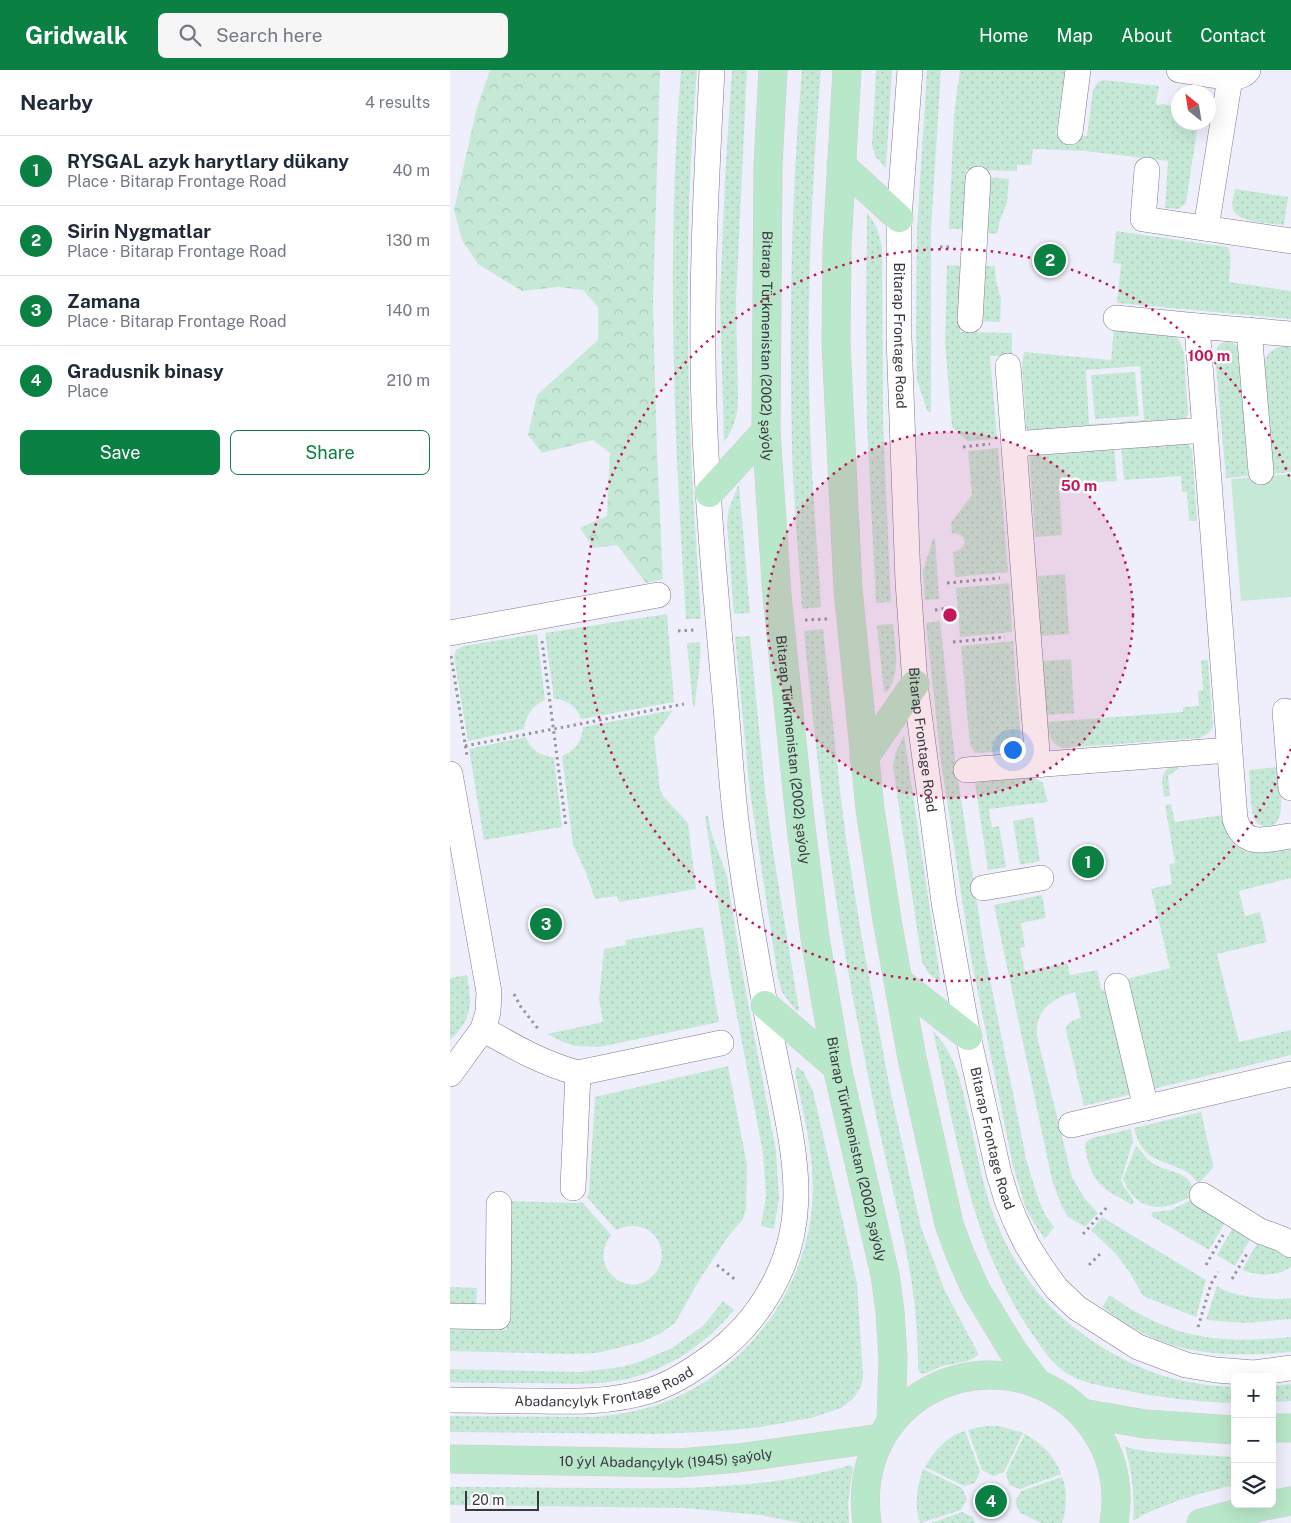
<!DOCTYPE html>
<meta charset="utf-8">
<style>
:root{--surface:#fff;--page:#f6f6f7;--text:#1f2937;--muted:#747a83;--line:#e0e1e3;--accent:#0b8043}
body{margin:0;font-family:"Public Sans",sans-serif;background:var(--page);color:var(--text)}
.controls{position:absolute;right:15px;bottom:15px;display:grid;overflow:hidden;border-radius:8px;box-shadow:0 5px 20px #0002}
.controls button{width:45px;height:45px;display:grid;place-items:center;padding:0;border:0;border-bottom:1px solid var(--line);background:var(--surface);color:var(--text);font:25px sans-serif}
.compass{position:absolute;left:721px;top:15px;width:45px;height:45px;border-radius:50%;background:var(--surface);box-shadow:0 5px 20px #0002;rotate:330deg}
.scale{position:absolute;left:15px;bottom:12px;width:74px;box-sizing:border-box;padding-left:5px;border:2px solid #393841;border-top:0;font-size:14px;line-height:18px;white-space:nowrap;color:#393841;-webkit-text-stroke:4px #fdfdfd;paint-order:stroke}
.you{position:absolute;left:562px;top:679px;width:18px;height:18px;margin:-12px;border:4px solid #fff;border-radius:50%;background:#1a73e8;box-shadow:0 0 0 8px #1a73e833}
.badge{display:grid;place-items:center;width:32px;height:32px;border-radius:50%;background:var(--accent);color:#fff;font-size:16px;font-weight:700}
.pin{position:absolute;translate:-50% -50%;border:2px solid #fff;box-shadow:0 1px 5px #0006}
.list{margin:0;padding:0;list-style:none}
h2{display:flex;justify-content:space-between;align-items:center;height:65px;margin:0;padding:0 20px;font-size:21px}
h2 small{font-size:16px;font-weight:400;color:var(--muted)}
.list li{display:grid;grid-template-columns:32px 1fr auto;gap:15px;align-items:center;box-sizing:border-box;height:70px;padding:0 20px;border-top:1px solid var(--line)}
.list b{display:block;font-size:19px;white-space:nowrap}
.list p{margin:0;font-size:16px;white-space:nowrap;color:var(--muted)}
.list em{font-size:16px;font-style:normal;color:var(--muted)}
.actions{display:flex;gap:10px;padding:15px 20px}
.actions a{flex:1;padding:11px 0;border:1px solid var(--accent);border-radius:8px;text-align:center;font-size:18px;color:var(--accent)}
.actions .main{background:var(--accent);color:#fff}
.icon{flex:none;width:28px;height:28px;fill:none;stroke:currentColor;stroke-width:2;stroke-linecap:round;stroke-linejoin:round}
.map{position:relative;flex:none;width:841px;height:1453px;overflow:hidden}
header{display:flex;align-items:center;gap:30px;box-sizing:border-box;height:70px;padding:0 25px;background:var(--accent);color:#fff}
header strong{font-size:24px}
nav{display:flex;gap:28px;margin-inline-start:auto;font-size:18px}
.search{width:350px;height:45px;background:var(--page);display:flex;align-items:center;gap:12px;box-sizing:border-box;padding:0 18px;border-radius:8px;color:var(--muted);font-size:19px}
main{display:flex}
aside{flex:1;background:var(--surface)}
.map>svg:first-child{display:block}
.green{fill:url(#green-dots)}
.forest{fill:url(#forest-crowns)}
.pitch{fill:#c6e9d7}
.lines{fill:none;stroke-linecap:round;stroke-linejoin:round}
.minor-casing{stroke:#7e7b90;stroke-width:26}
.major-casing{stroke:#cfcfd1;stroke-width:29}
.path{stroke:#9695a0;stroke-width:3;stroke-dasharray:2.5 4;stroke-linecap:butt}
.minor{stroke:#fff;stroke-width:25}
.major{stroke:#b9e7c9;stroke-width:28}
.ring{fill:none;stroke:#c2185b;stroke-width:2.5;stroke-dasharray:2.5 5}
.labels{text-anchor:middle;stroke-width:5;stroke-linejoin:round;paint-order:stroke}
.street-label{font-size:14px;fill:#393841;stroke:#fdfdfd}
.centre{fill:#c2185b;stroke:#fdfdfd;stroke-width:2.5}
.ring-label{font-size:15px;text-anchor:middle;font-weight:bold;fill:#c2185b;stroke:#fdfdfd;stroke-width:5;stroke-linejoin:round;paint-order:stroke}
</style>
<header>
<strong>Gridwalk</strong>
<div class="search"><svg class="icon" aria-label="search" viewBox="0 0 24 24"><circle cx="10" cy="10" r="6"/><path d="M15 15l6 6"/></svg>Search here</div>
<nav><a>Home</a><a>Map</a><a>About</a><a>Contact</a></nav>
</header>
<main>
<aside>
<h2>Nearby<small>4 results</small></h2>
<ul class="list">
<li><span class="badge">1</span><div><b>RYSGAL azyk harytlary dükany</b><p>Place · Bitarap Frontage Road</p></div><em>40 m</em></li>
<li><span class="badge">2</span><div><b>Sirin Nygmatlar</b><p>Place · Bitarap Frontage Road</p></div><em>130 m</em></li>
<li><span class="badge">3</span><div><b>Zamana</b><p>Place · Bitarap Frontage Road</p></div><em>140 m</em></li>
<li><span class="badge">4</span><div><b>Gradusnik binasy</b><p>Place</p></div><em>210 m</em></li>
</ul>
<div class="actions"><a class="main">Save</a><a>Share</a></div>
</aside>
<div class="map">
<svg width="841" height="1453" viewBox="0 0 841 1453">
<defs>
<pattern id="green-dots" width="8" height="8" patternUnits="userSpaceOnUse" patternTransform="scale(1.25)"><rect width="8" height="8" fill="#c6e9d7"/><path d="M2 2h.1M6 6h.1" fill="none" stroke="#abc9ba" stroke-width="1.8" stroke-linecap="round"/></pattern>
<pattern id="forest-crowns" width="20" height="18" patternUnits="userSpaceOnUse" patternTransform="scale(1.25)"><rect width="20" height="18" fill="#c6e9d7"/><path d="M2 6a3 3 0 1 1 6 0M12 15a3 3 0 1 1 6 0" fill="none" stroke="#abc9ba"/></pattern>
</defs>
<rect width="100%" height="100%" fill="#efeefb"/>
<path class="green" d="M231,0H247C236,127 236,255 241,382C243,438 248,493 251,549H236C224,366 216,183 231,0Z
M282,0H297L286,230L288,333C287,347 283,361 274,372L270,230L275,107Z
M352,0H371C361,124 355,254 361,378C363,431 368,484 371,537L352,539C349,485 343,430 342,376C339,251 341,125 352,0Z
M426,0H442L436,98L425,86L422,75Z
M477,0H491L481,160V342H479L477,340L467,310L466,258L467,159Z
M510,0H615L606,64L637,66L643,20L648,12L653,10L709,16L706,33L708,35L713,34L724,36L726,33L728,19L744,22H728V52L748,53L736,133L728,139L715,138L718,91L635,81L583,79L581,95H567V101L516,100L513,159H499L504,44Z
M539,107L559,109L557,133L550,150L547,164L535,163Z
M785,119L838,127L834,155C821,153 786,153 783,139C781,133 784,125 785,119Z
M417,142L427,158L432,177L433,353L441,532L426,533L417,354L416,255Z
M666,161L777,177C784,185 779,201 779,212L841,221V249L667,233L671,194L663,193Z
M497,195L512,196L510,262L562,263V286H540L547,369L517,371L502,357L495,273Z
M533,196H545L546,211L551,229L550,252L529,251Z
M664,259L722,264C730,269 732,275 734,284L738,344L735,350L670,358V352L694,350L690,296L636,300L639,354L662,353L663,359L577,365L572,297L574,282L661,290Z
M777,271C784,273 787,275 790,282L798,406L776,408L765,284C767,277 769,274 777,271Z
M835,276L841,278V402L823,404L814,296C816,283 822,278 835,276Z
M685,302L689,346L645,349L641,305Z
M737,372L742,380L747,451H739L737,422H732L731,406L674,410L671,374Z
M664,375L667,411L609,415L612,465L585,467L579,381Z
M548,378L558,502L505,507L503,482C519,478 518,463 502,463L501,453L522,425L518,381Z
M289,414L300,543L284,544L277,453L279,438Z
M485,468L489,529L475,530L473,501L483,469Z
M615,504L619,564L591,566L588,506Z
M559,513L562,562L510,567L506,518Z
M217,544L224,632L131,649C127,637 117,629 104,629L95,563Z
M490,551L505,690L535,885L577,1093L589,1131L596,1146L604,1157L595,1169L584,1153L575,1136L563,1096L521,888L491,692L476,553Z
M443,554C445,576 451,601 438,621L434,622L427,555Z
M373,559L390,721L397,775L412,869L441,1024L471,1157L495,1221L528,1283V1285C517,1295 498,1292 485,1299C479,1301 476,1305 470,1303L468,1298C469,1226 452,1160 436,1090C426,1048 418,1006 410,964C383,831 367,696 354,561Z
M87,564L95,630C82,636 76,645 74,659L18,671L4,587L6,580L13,576Z
M300,566L315,720L324,788L349,940L346,941L332,922L328,908L300,722L285,567Z
M563,571L571,673L564,680L559,681L525,683L520,675L511,576Z
M250,572C252,593 246,614 245,636H243L237,573Z
M621,589L624,643L597,645L593,591Z
M751,590H758L763,657C760,663 756,665 750,668L613,678C599,673 599,665 598,652L733,642V637L749,636L748,621L753,620Z
M223,640L204,667L210,719L213,726L238,753L246,819L169,832L167,826L145,829L136,803L123,775L112,686C125,681 132,671 133,657Z
M454,665L491,913L479,904L472,892L443,697L445,684Z
M76,667C81,680 90,686 104,687L112,757L34,770L19,679Z
M727,694L728,699L718,706L720,726L714,727C712,710 708,701 727,694Z
M828,697C829,711 839,755 818,757C813,757 807,754 805,750C800,742 800,711 799,700Z
M579,707L585,708L593,713L598,732L539,739L542,757L549,756L556,797L538,800L525,713Z
M721,734L725,752L773,745C774,751 775,758 777,764C787,790 820,782 841,779V808L789,821L795,846L810,842L817,872L767,884L789,972L841,960V985L703,1019L677,909L720,898L701,819L722,814L719,794L725,793L715,735Z
M255,746H258L262,765L277,806L292,901L326,1081L329,1128L324,1159L311,1156L316,1126L313,1083L279,904Z
M583,747L590,791L570,795L563,751Z
M592,825L596,848L571,853L575,877L570,878L575,901L617,893L620,905L647,900L651,919L657,923L682,1024L634,1036L616,960C617,951 624,950 631,948L625,922C602,928 585,940 587,966L622,1107L635,1129L648,1143L635,1157L618,1147L612,1137L602,1110L544,835Z
M253,857L269,952L149,977L125,976L113,972L97,964L153,952L149,929L154,879L176,875L175,870Z
M17,905C22,935 23,948 0,970V908Z
M483,961C506,985 511,1013 518,1043C523,1064 527,1085 532,1106C541,1145 556,1180 580,1212C609,1254 666,1291 714,1306C737,1313 761,1316 785,1317V1333C745,1332 707,1327 668,1319C651,1316 633,1313 618,1304C604,1296 594,1281 585,1268C521,1178 507,1067 483,961Z
M278,996L297,1095L296,1139L293,1149L277,1168L248,1212L225,1253L211,1263L192,1272L147,1283L117,1284L0,1281V1259L57,1260L59,1131L125,1133L132,1132L161,1165C135,1200 184,1234 207,1201C212,1193 213,1184 210,1175C203,1156 183,1152 166,1160L137,1127L139,1123L145,1027Z
M347,997L353,1001L363,1021L407,1213L413,1307L411,1317L403,1329L391,1338L361,1348L311,1357L273,1361L205,1364L0,1362V1346L147,1347C168,1344 190,1341 210,1334C293,1304 354,1224 362,1137C366,1090 354,1047 345,1002Z
M751,1042L763,1095V1098L749,1113C745,1110 743,1107 740,1104C715,1088 693,1095 684,1058Z
M681,1059L683,1071L671,1110L673,1115L684,1131L682,1135C657,1120 644,1117 637,1087C636,1081 634,1077 636,1072L642,1068Z
M686,1076C692,1081 695,1088 702,1093C717,1103 749,1102 741,1126C714,1143 686,1142 673,1109Z
M743,1129L777,1149L759,1180L701,1146L703,1142L721,1140Z
M652,1147L756,1210L746,1247L693,1226L679,1201L666,1184L641,1160Z
M785,1154L803,1164L785,1196L767,1185Z
M810,1168L841,1180V1197C826,1207 808,1206 792,1200Z
M767,1216C781,1227 823,1231 841,1228V1249L795,1253L756,1250Z
M0,1217L27,1218L26,1236L0,1235Z
M660,1225C721,1269 768,1274 841,1267V1282C794,1286 744,1287 701,1267C683,1259 667,1248 652,1237Z
M273,1231L284,1240C256,1274 217,1301 172,1310C145,1315 116,1314 88,1313C59,1313 29,1313 0,1312V1299L131,1302L171,1297L189,1292L222,1278L254,1255Z
M841,1314V1331L822,1332V1316Z
M535,1356H548L573,1363L554,1402L543,1406L532,1400L518,1360Z
M515,1361L530,1402L525,1413L514,1416L475,1397C484,1381 497,1366 515,1361Z
M575,1364C591,1373 605,1386 611,1404L570,1419L559,1415L556,1403Z
M675,1377L701,1382L785,1387V1415C757,1421 707,1435 683,1451C685,1426 682,1401 675,1377Z
M400,1395L403,1397L398,1434L399,1453H351L310,1445L234,1438L0,1435V1417C52,1417 104,1418 156,1418C237,1419 321,1419 400,1395Z
M473,1399L512,1418L517,1429L511,1440L470,1453C464,1434 467,1417 473,1399Z
M612,1407C618,1421 617,1439 612,1453H591L570,1443L565,1432L571,1421Z
M512,1442L523,1447L525,1453H481Z"/>
<path class="forest" d="M40,0H210L203,233L207,384L213,509L196,513L167,475L143,478L130,458L157,446L160,383L143,370L92,383L78,365L87,325L148,270V237L133,220L109,217L72,221L28,194L12,170L4,140L26,41Z"/>
<path class="pitch" d="M841,404V527L791,531L781,409Z"/>
<g class="lines">
<g class="minor-casing">
<g id="minor">
<path id="s1" d="M460,0L449,148V268L458,511L465,614L494,832L518,966L549,1104L557,1130L565,1150L577,1175L591,1197L606,1218L627,1238L688,1277L736,1295L766,1300L804,1303L841,1298"/>
<path d="M729,0L780,8"/>
<path d="M620,62L628,0"/>
<path d="M697,100L693,149L841,171"/>
<path d="M756,158L780,8C786,7 794,6 798,0"/>
<path d="M666,248L747,256"/>
<path d="M520,250L528,109"/>
<path d="M799,260L811,402"/>
<path d="M841,264L747,256L785,749C794,779 816,769 841,766"/>
<path d="M558,296L588,695"/>
<path d="M564,374L755,360"/>
<path d="M0,563L208,525"/>
<path d="M835,641L841,718"/>
<path d="M516,700L779,680"/>
<path d="M0,704L39,922L38,942L33,959L0,1004"/>
<path d="M533,818L591,808"/>
<path d="M667,916L696,1038"/>
<path d="M33,959C64,977 94,994 128,1003L271,973"/>
<path d="M621,1055L841,1004"/>
<path d="M123,1118L128,1003"/>
<path d="M752,1125L810,1161L832,1169L841,1175"/>
<path d="M0,1246L48,1247L49,1134"/>
<path id="s2" d="M0,1330C29,1330 59,1331 88,1331C126,1332 162,1332 199,1321C222,1314 243,1300 262,1286C285,1269 306,1246 320,1221C356,1159 348,1102 335,1035C329,1003 322,972 316,941C306,884 295,824 288,767C281,717 279,666 274,615C264,507 254,397 253,288C252,192 257,96 262,0"/>
</g>
</g>
<g class="major-casing">
<g id="major">
<path id="s3" d="M323,0L318,95L316,361L327,526L350,749L365,868L387,997L435,1205L440,1241L443,1288L441,1353"/>
<path d="M397,0L387,177L386,273L398,519L420,739L437,850L462,988L499,1154L510,1184L526,1220L563,1281L587,1313"/>
<path d="M391,95L449,148"/>
<path d="M259,423L316,361"/>
<path d="M414,688L465,614"/>
<path d="M449,912L518,966"/>
<path d="M315,935L387,997"/>
<path d="M632,1343L695,1354L785,1360"/>
<path d="M822,1358H841"/>
<path id="s4" d="M0,1389L229,1393L288,1388L431,1368"/>
<path d="M417,1453C413,1424 416,1395 431,1368C478,1285 599,1284 648,1365C665,1392 669,1422 664,1453"/>
<path d="M751,1453L814,1436L841,1431"/>
</g>
</g>
<path class="path" d="M490,177H499
M513,377L540,374
M497,513L550,508
M485,540L499,538
M355,550L377,549
M228,561L245,560
M92,571L116,756
M503,572L555,567
M1,586L17,686
M15,676L234,634
M64,924L71,937L89,960
M633,1164L658,1136
M267,1195L287,1211
M639,1195L652,1182
M756,1195L773,1165
M782,1209L798,1182
M748,1257L761,1214L768,1202"/>
<use href="#minor" class="minor"/>
<use href="#major" class="major"/>
</g>
<circle cx="500" cy="545" r="183" fill="#c2185b" fill-opacity=".12"/>
<g class="ring">
<circle cx="500" cy="545" r="183"/>
<path d="M841 679A366 366 0 1 1 841 411"/>
</g>
<g class="labels">
<g class="street-label">
<text dy="5" stroke="none"><textPath href="#s1" startOffset="266">Bitarap Frontage Road</textPath></text>
<text dy="5" stroke="none"><textPath href="#s3" startOffset="276">Bitarap Türkmenistan (2002) şaýoly</textPath></text>
<text dy="5" stroke="none"><textPath href="#s1" startOffset="671">Bitarap Frontage Road</textPath></text>
<text dy="5" stroke="none"><textPath href="#s3" startOffset="681">Bitarap Türkmenistan (2002) şaýoly</textPath></text>
<text dy="5" stroke="none"><textPath href="#s1" startOffset="1076">Bitarap Frontage Road</textPath></text>
<text dy="5" stroke="none"><textPath href="#s3" startOffset="1086">Bitarap Türkmenistan (2002) şaýoly</textPath></text>
<text dy="5" stroke="none"><textPath href="#s2" startOffset="156">Abadancylyk Frontage Road</textPath></text>
<text dy="5" stroke="none"><textPath href="#s4" startOffset="216">10 ýyl Abadançylyk (1945) şaýoly</textPath></text>
</g>
</g>
<circle cx="500" cy="545" r="8" class="centre"/>
<g class="ring-label">
<text x="759" y="291">100 m</text>
<text x="629" y="421">50 m</text>
</g>
</svg>
<div class="controls">
<button>+</button>
<button>−</button>
<button><svg class="icon" aria-label="layers" viewBox="0 0 24 24"><path d="M12 4l9 5-9 5-9-5zM3 14l9 5 9-5"/></svg></button>
</div>
<svg class="compass" viewBox="-18 -18 36 36"><path d="M0-13l5 13h-10z" fill="#e53935"/><path d="M0 13l5-13h-10z" fill="#747a83"/></svg>
<div class="scale">20 m</div>
<div class="you"></div>
<div class="pin badge" style="left:638px;top:792px">1</div>
<div class="pin badge" style="left:600px;top:190px">2</div>
<div class="pin badge" style="left:96px;top:854px">3</div>
<div class="pin badge" style="left:541px;top:1431px">4</div>
</div>
</main>
